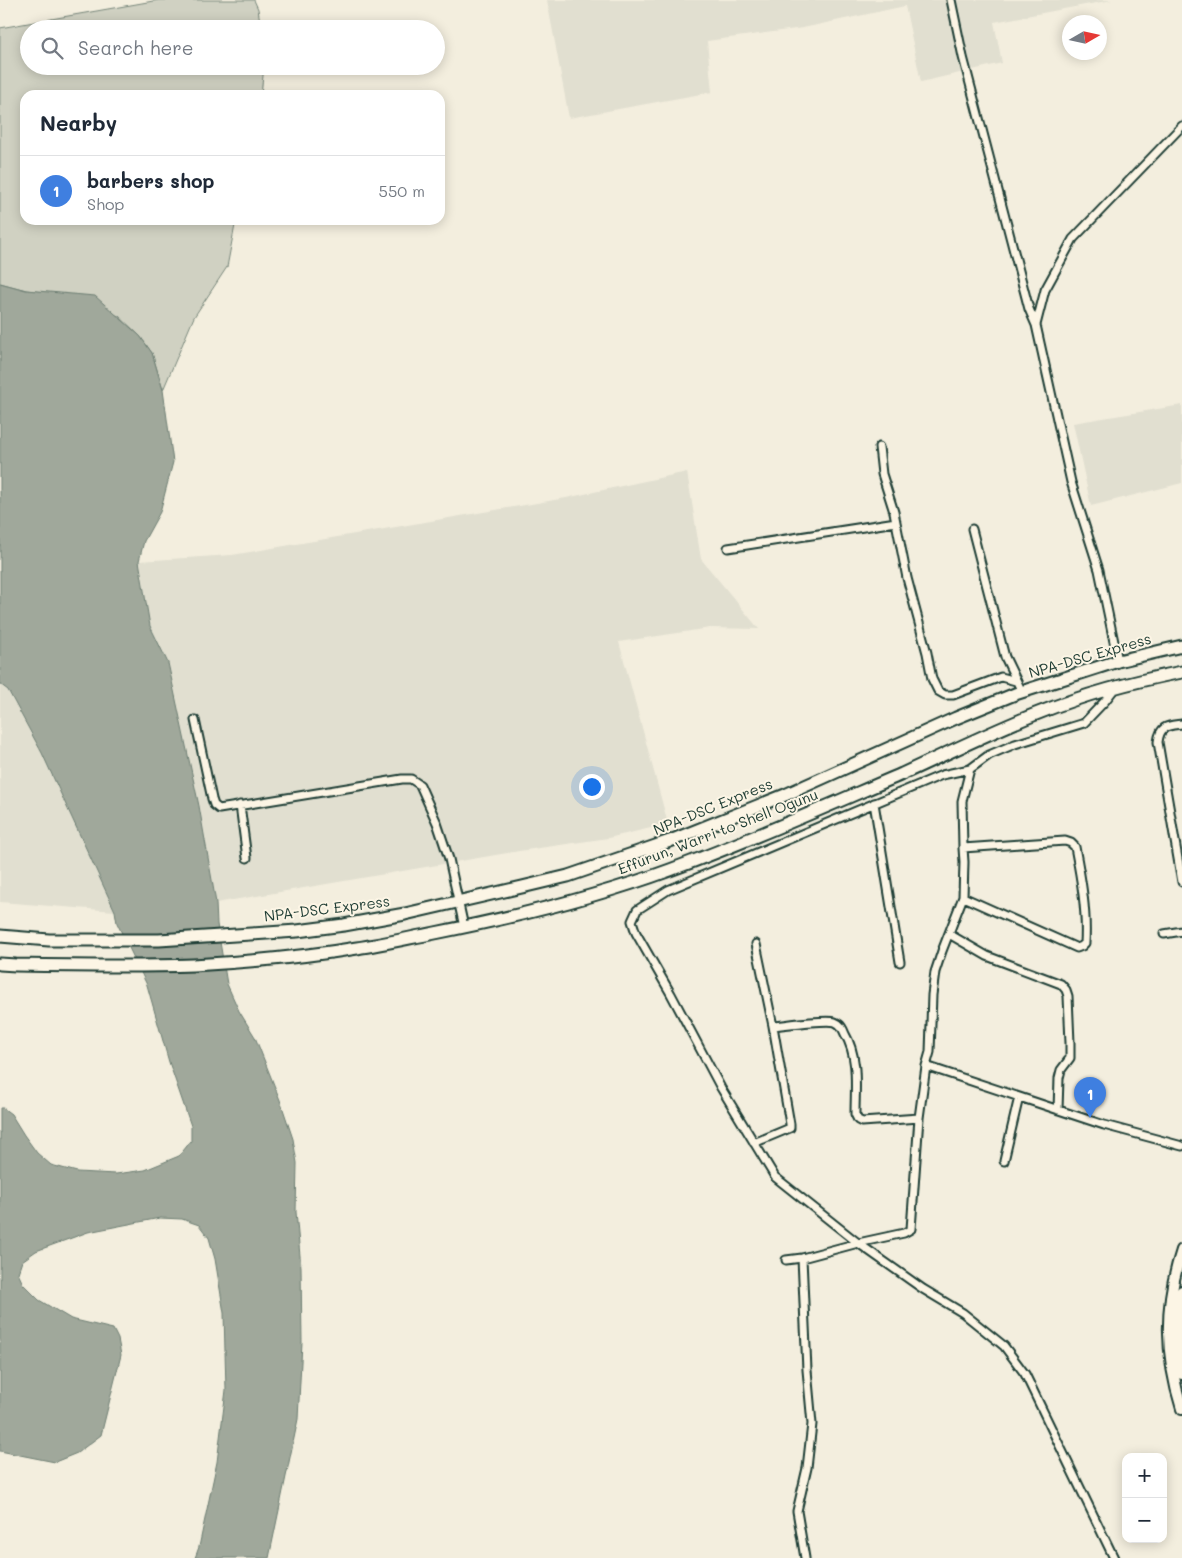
<!DOCTYPE html>
<meta charset="utf-8">
<style>
:root{--surface:#fff;--page:#f2f2f3;--text:#1f2937;--muted:#747a83;--line:#e0e1e3;--accent:#1f6fb2}
body{margin:0;font-family:Mali,sans-serif;background:var(--page);color:var(--text)}
.controls{position:absolute;right:15px;bottom:15px;display:grid;overflow:hidden;border-radius:10px;box-shadow:0 2px 12px #0003}
.controls button{width:45px;height:45px;display:grid;place-items:center;padding:0;border:0;border-bottom:1px solid var(--line);background:var(--surface);color:var(--text);font:25px sans-serif}
.compass{position:absolute;left:1062px;top:15px;width:45px;height:45px;border-radius:50%;background:var(--surface);box-shadow:0 2px 12px #0003;rotate:81deg}
.you{position:absolute;left:591px;top:786px;width:18px;height:18px;margin:-12px;border:4px solid #fff;border-radius:50%;background:#1a73e8;box-shadow:0 0 0 8px #1a73e833}
.badge{display:grid;place-items:center;width:32px;height:32px;border-radius:50%;background:var(--accent);color:#fff;font-size:16px;font-weight:700}
.pin{position:absolute;translate:-50% -41px;filter:drop-shadow(0 1px 2px #0008)}
.pin::after{content:'';position:absolute;top:26px;width:18px;height:15px;background:inherit;clip-path:polygon(0 0,100% 0,50% 100%)}
.list{margin:0;padding:0;list-style:none}
h2{display:flex;justify-content:space-between;align-items:center;height:65px;margin:0;padding:0 20px;font-size:21px}
h2 small{font-size:16px;font-weight:400;color:var(--muted)}
.list li{display:grid;grid-template-columns:32px 1fr auto;gap:15px;align-items:center;box-sizing:border-box;height:70px;padding:0 20px;border-top:1px solid var(--line)}
.list b{display:block;font-size:19px;white-space:nowrap}
.list p{margin:0;font-size:16px;white-space:nowrap;color:var(--muted)}
.list em{font-size:16px;font-style:normal;color:var(--muted)}
.icon{flex:none;width:28px;height:28px;fill:none;stroke:currentColor;stroke-width:2;stroke-linecap:round;stroke-linejoin:round}
.map{position:relative;flex:none;width:1182px;height:1558px;overflow:hidden}
.search{position:absolute;background:var(--surface);box-shadow:0 2px 12px #0003;left:20px;top:20px;width:425px;height:55px;display:flex;align-items:center;gap:12px;box-sizing:border-box;padding:0 18px;border-radius:28px;color:var(--muted);font-size:19px}
.panel{position:absolute;background:var(--surface);box-shadow:0 2px 12px #0003;left:20px;top:90px;width:425px;height:135px;border-radius:15px}
.map>svg:first-child{display:block}
.built{fill:#e1dfd0}
.green{fill:#d0d1c2;stroke:#78877b}
.water{fill:#a0a89b;stroke:#6c7d72}
.lines{fill:none;stroke-linecap:round;stroke-linejoin:round}
.street-casing{stroke:#1f3d34;stroke-width:11}
.secondary-casing{stroke:#1f3d34;stroke-width:14}
.primary-casing{stroke:#1f3d34;stroke-width:15}
.street{stroke:#fcf5e5;stroke-width:7}
.secondary{stroke:#fcf5e5;stroke-width:10}
.primary{stroke:#fcf5e5;stroke-width:11}
.labels{text-anchor:middle;stroke-width:4;stroke-linejoin:round;paint-order:stroke}
.street-label{font-size:15px;fill:#1f3d34;stroke:#fcf5e5}
</style>
<div class="map">
<svg width="1182" height="1558" viewBox="0 0 1182 1558">
<rect width="100%" height="100%" fill="#f3eede"/>
<filter id="ink" filterUnits="userSpaceOnUse"><feTurbulence type="fractalNoise" baseFrequency=".02" numOctaves="2"/><feDisplacementMap in="SourceGraphic" scale="10" xChannelSelector="R" yChannelSelector="G"/><feConvolveMatrix kernelMatrix="1 2 1 2 8 2 1 2 1" color-interpolation-filters="sRGB"/></filter>
<g filter="url(#ink)">
<path class="built" d="M547,0H1112L994,22L1002,63L921,82L905,6L803,28L707,41L712,92L569,118Z
M1182,405V483L1091,506L1073,423Z
M687,472L701,559L759,629L710,628L619,642L668,824L608,838L519,851L216,903L199,806L168,664L150,626L139,561L232,555L566,498Z
M0,684L8,690L42,753L115,911L0,902Z"/>
<path class="green" d="M159,0H254L258,9L261,29H29V66H264L261,95H25V220H236L227,267L194,317L163,390L152,353L140,336L119,316L57,294L26,290L0,283V28Z"/>
<path class="water" d="M0,283L26,290L95,296L140,336L152,353L163,390L173,462L160,512L144,541L139,561L150,626L168,663L199,806L216,903L217,924L227,984L239,1011L255,1037L280,1100L293,1139L297,1163L296,1212L301,1267L302,1343L298,1419L269,1558H195L199,1547L217,1462L226,1390L224,1313L215,1259L209,1238L199,1225L182,1219L160,1218L88,1232L36,1251L22,1261L18,1273L23,1284L39,1300L71,1319L113,1329L118,1339L121,1355L101,1435L77,1453L55,1462L0,1451V1108H3L11,1114L24,1135L37,1153L51,1165L77,1172L116,1174L145,1170L179,1156L191,1141V1126L169,1062L147,985L117,923L115,911L42,753L8,690L0,684Z"/>
<g class="lines">
<g class="street-casing">
<path id="street" d="M951,0L963,57L1029,309L1036,325L1071,482L1099,570L1118,661
M1036,325L1045,290L1073,239L1182,126
M879,447L882,474L894,512L907,578L927,653L932,679L938,691L945,695H953L1001,677L1016,681
M972,529L1005,657L1022,692
M728,548L896,522
M195,720L212,799L214,805L219,809L402,779H411L420,785L437,823L449,859L464,927
M1182,724C1168,726 1160,725 1158,742L1182,882
M970,769L942,775L668,890L637,910L632,921L636,933L671,994L721,1088L775,1177L858,1243L923,1289L963,1313L1004,1346L1025,1374L1114,1558
M874,803L900,962
M240,805L247,858
M963,848L1065,841L1071,843L1075,847C1081,878 1087,911 1085,943L1082,946L1077,948L963,897
M949,934L987,956L1061,984L1066,990L1068,996L1070,1043V1058L1061,1070L1059,1078L1058,1110
M1164,934L1182,931
M773,1026C785,1025 826,1019 835,1022C841,1024 843,1029 845,1034C859,1058 855,1087 855,1114L858,1120L862,1122L919,1118
M926,1066L1104,1125L1182,1146
M754,1143L790,1128V1124L773,1026L756,944
M1004,1161L1019,1097
M802,1258L807,1370L812,1424L807,1468L797,1511L805,1558
M786,1260L802,1258L858,1243L904,1233L911,1229L919,1118L926,1066L930,1052L932,995L935,972L942,951L963,897L964,862L963,848L962,801L970,769L989,755L1015,744L1084,723L1105,701L1115,688"/>
</g>
<g class="secondary-casing">
<path id="secondary" d="M1182,1250C1164,1304 1165,1355 1182,1409
M1182,1291C1176,1318 1177,1347 1182,1374"/>
</g>
<g class="primary-casing">
<path id="primary" d="M0,936L49,940H159L297,931L344,925L405,914L522,887L568,876L670,841L785,795L956,718L1015,694L1118,661L1182,646
M0,964L16,965C75,966 134,967 193,965C248,962 303,957 357,948C383,944 409,938 435,933C515,917 594,898 670,870C749,841 825,807 902,774C948,753 994,730 1041,712C1086,694 1135,681 1182,672"/>
</g>
<use href="#street" class="street"/>
<use href="#secondary" class="secondary"/>
<use href="#primary" class="primary"/>
</g>
</g>
<g class="labels">
<g class="street-label">
<text transform="translate(1090 656) rotate(-16)" y="5">NPA-DSC Express</text>
<text transform="translate(713 807) rotate(-22)" y="5">NPA-DSC Express</text>
<text transform="translate(718 832) rotate(-21)" y="5">Effurun, Warri to Shell Ogunu</text>
<text transform="translate(327 909) rotate(-7)" y="5">NPA-DSC Express</text>
</g>
</g>
</svg>
<div class="controls">
<button>+</button>
<button>−</button>
</div>
<svg class="compass" viewBox="-18 -18 36 36"><path d="M0-13l5 13h-10z" fill="#e53935"/><path d="M0 13l5-13h-10z" fill="#747a83"/></svg>
<div class="you"></div>
<div class="pin badge" style="left:1090px;top:1118px;background:#3f7fe0">1</div>
<div class="search"><svg class="icon" aria-label="search" viewBox="0 0 24 24"><circle cx="10" cy="10" r="6"/><path d="M15 15l6 6"/></svg>Search here</div>
<section class="panel">
<h2>Nearby<small></small></h2>
<ul class="list">
<li><span class="badge" style="background:#3f7fe0">1</span><div><b>barbers shop</b><p>Shop</p></div><em>550 m</em></li>
</ul>
</section>
</div>
